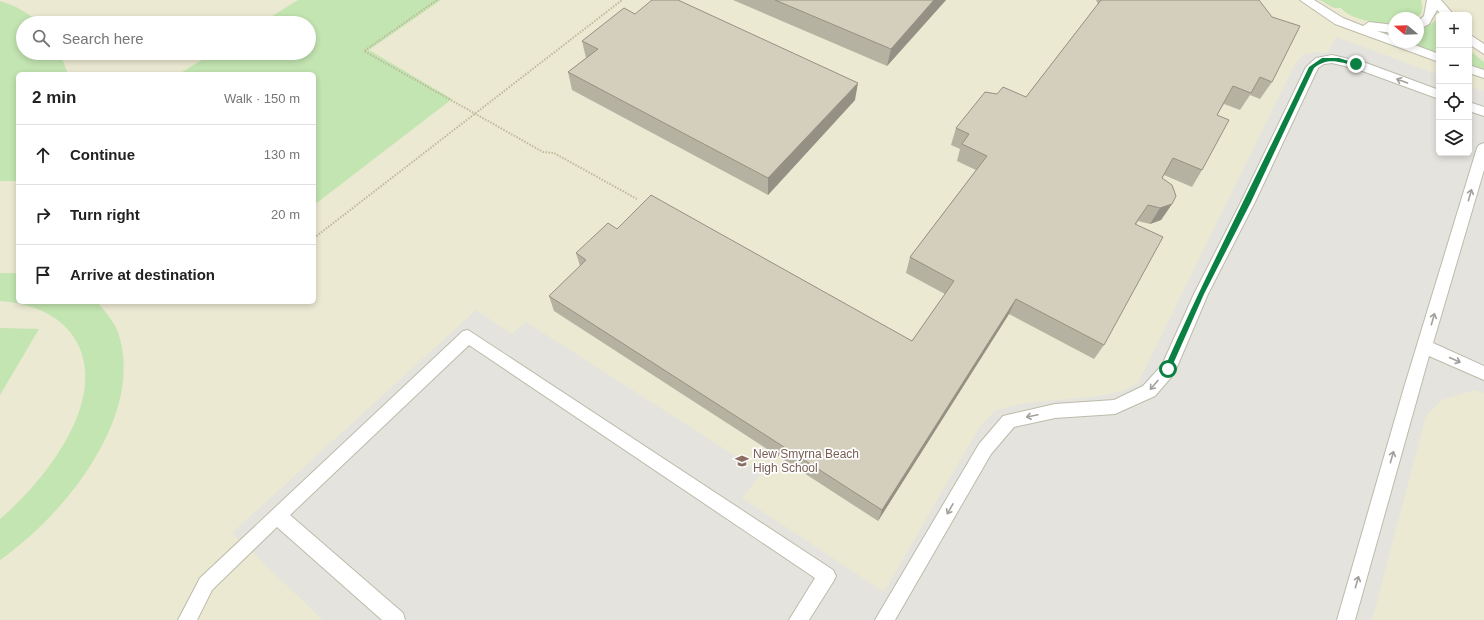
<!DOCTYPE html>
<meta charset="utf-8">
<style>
:root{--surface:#fff;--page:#f6f6f6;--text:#222;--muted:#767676;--line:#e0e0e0}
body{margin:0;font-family:Helvetica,sans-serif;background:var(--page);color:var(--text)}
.controls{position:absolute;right:12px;top:12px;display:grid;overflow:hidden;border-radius:6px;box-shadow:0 2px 6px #0003}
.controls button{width:36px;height:36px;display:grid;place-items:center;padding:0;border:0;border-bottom:1px solid var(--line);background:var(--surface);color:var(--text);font:20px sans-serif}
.compass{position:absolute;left:1388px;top:12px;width:36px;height:36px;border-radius:50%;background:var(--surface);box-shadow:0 2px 6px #0003;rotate:289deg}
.stop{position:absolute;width:12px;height:12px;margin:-9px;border:3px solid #0b8043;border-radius:50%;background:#fff}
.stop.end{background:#0b8043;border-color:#fff;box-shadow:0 1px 4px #0008}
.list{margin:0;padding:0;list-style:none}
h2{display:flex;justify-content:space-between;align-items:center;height:52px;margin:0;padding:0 16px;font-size:17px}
h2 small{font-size:13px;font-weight:400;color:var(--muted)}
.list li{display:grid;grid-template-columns:26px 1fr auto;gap:12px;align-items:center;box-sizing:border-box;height:60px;padding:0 16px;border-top:1px solid var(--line)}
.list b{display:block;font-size:15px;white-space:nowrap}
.list em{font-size:13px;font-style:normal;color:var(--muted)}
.icon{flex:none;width:22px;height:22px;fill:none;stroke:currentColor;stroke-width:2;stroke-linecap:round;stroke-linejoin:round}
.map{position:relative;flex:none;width:1484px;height:620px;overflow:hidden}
.search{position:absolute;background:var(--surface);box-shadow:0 2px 6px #0003;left:16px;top:16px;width:300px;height:44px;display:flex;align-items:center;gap:10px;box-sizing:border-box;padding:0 14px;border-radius:22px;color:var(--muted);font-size:15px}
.panel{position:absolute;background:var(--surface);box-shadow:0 2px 6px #0003;left:16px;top:72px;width:300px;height:232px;border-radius:6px}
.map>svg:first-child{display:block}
.education{fill:#ebe9d1;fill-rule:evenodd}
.green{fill:#c3e5b1}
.parking{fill:#e4e3de}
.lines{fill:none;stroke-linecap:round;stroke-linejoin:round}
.service-casing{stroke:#bdbbaa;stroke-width:2}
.path{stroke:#bfb99b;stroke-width:2;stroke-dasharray:1.5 1.5;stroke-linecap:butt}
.service{fill:#fff;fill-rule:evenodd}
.wall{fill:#b6b2a2}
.shaded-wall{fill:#949184}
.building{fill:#d4cfbc;stroke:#949184}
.oneway{stroke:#a2a09a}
.route{fill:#0b8043}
.labels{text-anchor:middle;stroke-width:3.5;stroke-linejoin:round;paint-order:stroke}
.education-label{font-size:12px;fill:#785e54;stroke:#fff;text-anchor:start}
</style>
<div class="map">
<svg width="1484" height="620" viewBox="0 0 1484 620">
<rect width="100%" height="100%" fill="#f2f1e7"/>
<path class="education" d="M0,0H1484V620H0ZM1439,15H1469V153H1439ZM1394,18H1418V42H1394ZM23,23H309V53H23ZM18,74H314V302H18Z"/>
<path class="green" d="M298,0H441L369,50L452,99L314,205V74H179L213,53H309V23H261Z
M1320,0H1421C1427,22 1410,18 1394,18V24L1390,25C1375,22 1351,20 1341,8H1334Z
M0,1C14,5 29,13 39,23H23V53H60L68,74H18V181H0Z
M1435,21L1439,22V54L1405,42H1418V32Z
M1469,50L1484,62V70L1469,65Z
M0,273H18V302H124L98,303C107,314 117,325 120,339C142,420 62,517 0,560V519C45,481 117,392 70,332C53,311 26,303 0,301Z
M0,328L39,329L0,395Z"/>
<path class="parking" d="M1336,37L1439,75V153H1469V86L1484,91V393L1474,390L1442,400L1426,416L1372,620H323L232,533L476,310L512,334L526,322L762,473L742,498L884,592L980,426L996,410L1026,403L1101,396L1125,390L1138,383L1295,64L1303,55L1317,52L1328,53Z"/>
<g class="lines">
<g class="service-casing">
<path id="service" d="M1300,0H1314L1343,18L1363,26L1369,22L1394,25V33L1377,31L1394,37V42H1407L1439,54V62L1335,24Z
M1427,0H1441L1454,15H1442L1437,10L1429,24L1418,30V21L1424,16Z
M1469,34L1484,44V54L1469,44Z
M1332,55L1366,63L1439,90V99L1357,69L1332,63L1324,64L1318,68L1255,202L1208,294L1174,374L1155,396L1115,414L1055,418L1014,427L991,454L895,620H875L979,444L1003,416L1055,404L1114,400L1143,386L1162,365L1194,294L1241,202L1306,67L1316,58Z
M1469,65L1484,70V78L1469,73Z
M1469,102L1484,107V116L1469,111Z
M1484,143V170L1433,343L1484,366V380L1429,356L1355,620H1337L1403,391L1477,148L1479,145Z
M468,330L833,570L836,576L833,582L809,620H789L815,578L469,345L290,515L403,613L405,620H382L277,527L212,590L197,620H178L200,578L463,331Z"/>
</g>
<path class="path" d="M437,0L364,51L543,152L554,153L637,199
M314,238L622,0"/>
<use href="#service" class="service"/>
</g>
<path class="wall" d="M733,0H946L887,66Z
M1096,0H1259L1272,82L1260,99L1250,95L1240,110L1224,104L1217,115L1202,170L1192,187L1164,175L1162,178L1172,204L1161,220L1150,224L1138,221L1136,225L1104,345L1094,359L1009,314L878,521L554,311L549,296L580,266L576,253L617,229L912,341L945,294L906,273L910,257L976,170L957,161L960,149L951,145L956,128L997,94L1026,97L1098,4Z
M582,41L855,100L768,195L572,90L568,72L586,58Z"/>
<path class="shaded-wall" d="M934,0H946L887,66L891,49Z
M858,83L855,100L768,195V178Z
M1172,204L1161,220L1150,224L1160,208Z
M1016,299L1009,314L878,521L882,510Z"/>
<path class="building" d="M652,0H678L858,83L768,178L568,72L598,49L582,41L624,8L635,14Z
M775,0H934L891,49Z
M1101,0H1259L1272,17L1300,26L1272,82L1260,77L1251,93L1233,86L1217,115L1229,120L1202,170L1173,158L1162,178L1172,185L1176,196L1172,204L1160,208L1148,205L1135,224L1163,237L1104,345L1016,299L882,510L549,296L586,260L576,253L608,223L617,229L651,195L912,341L954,281L910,257L987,156L962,144L969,134L956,128L985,92L997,94L1003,87L1026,97Z"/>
<defs><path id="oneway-shaft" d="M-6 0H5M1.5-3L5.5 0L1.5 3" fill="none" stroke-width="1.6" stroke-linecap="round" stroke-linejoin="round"/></defs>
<g class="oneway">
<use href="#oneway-shaft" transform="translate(1402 81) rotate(-160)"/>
<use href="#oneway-shaft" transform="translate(1470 195) rotate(-74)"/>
<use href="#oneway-shaft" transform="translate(1433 319) rotate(-74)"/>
<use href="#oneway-shaft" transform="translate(1455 360) rotate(24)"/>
<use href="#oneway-shaft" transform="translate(1154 385) rotate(130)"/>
<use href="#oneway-shaft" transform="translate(1032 416) rotate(168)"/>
<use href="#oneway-shaft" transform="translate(1392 457) rotate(-74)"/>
<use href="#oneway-shaft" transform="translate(950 509) rotate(120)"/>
<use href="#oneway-shaft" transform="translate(1357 582) rotate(-74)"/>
</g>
<path class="route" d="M1322,58H1339L1358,64L1356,66C1339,62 1328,57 1314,68L1251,202L1204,294L1170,371H1165L1164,369C1209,267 1261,168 1309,67Z"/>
<defs>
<g id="school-bare" transform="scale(1.08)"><path d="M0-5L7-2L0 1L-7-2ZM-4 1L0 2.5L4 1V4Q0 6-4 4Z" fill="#8d6e63" stroke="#fff" stroke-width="2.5" paint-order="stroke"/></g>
</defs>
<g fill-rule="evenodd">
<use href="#school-bare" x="742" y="461"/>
</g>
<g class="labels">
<g class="education-label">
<text x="753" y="458">New Smyrna Beach<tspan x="753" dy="14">High School</tspan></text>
</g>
</g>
</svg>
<div class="controls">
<button>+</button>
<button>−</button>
<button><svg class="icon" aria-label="locate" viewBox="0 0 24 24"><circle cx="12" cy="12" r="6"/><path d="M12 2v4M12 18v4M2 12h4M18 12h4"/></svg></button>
<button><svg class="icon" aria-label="layers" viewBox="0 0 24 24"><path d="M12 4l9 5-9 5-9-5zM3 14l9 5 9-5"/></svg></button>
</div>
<svg class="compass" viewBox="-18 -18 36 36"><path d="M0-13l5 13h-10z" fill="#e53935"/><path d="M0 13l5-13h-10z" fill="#767676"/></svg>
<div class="stop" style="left:1168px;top:369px"></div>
<div class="stop end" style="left:1356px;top:64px"></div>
<div class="search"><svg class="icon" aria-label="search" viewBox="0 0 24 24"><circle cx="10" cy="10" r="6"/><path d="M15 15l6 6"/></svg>Search here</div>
<section class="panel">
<h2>2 min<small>Walk · 150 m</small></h2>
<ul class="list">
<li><svg class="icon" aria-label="ahead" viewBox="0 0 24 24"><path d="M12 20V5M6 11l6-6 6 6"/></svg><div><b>Continue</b></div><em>130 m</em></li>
<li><svg class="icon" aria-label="right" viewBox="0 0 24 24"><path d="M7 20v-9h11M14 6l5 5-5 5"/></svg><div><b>Turn right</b></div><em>20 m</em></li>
<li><svg class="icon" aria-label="arrive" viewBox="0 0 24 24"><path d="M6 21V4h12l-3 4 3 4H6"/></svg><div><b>Arrive at destination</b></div></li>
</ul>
</section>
</div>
